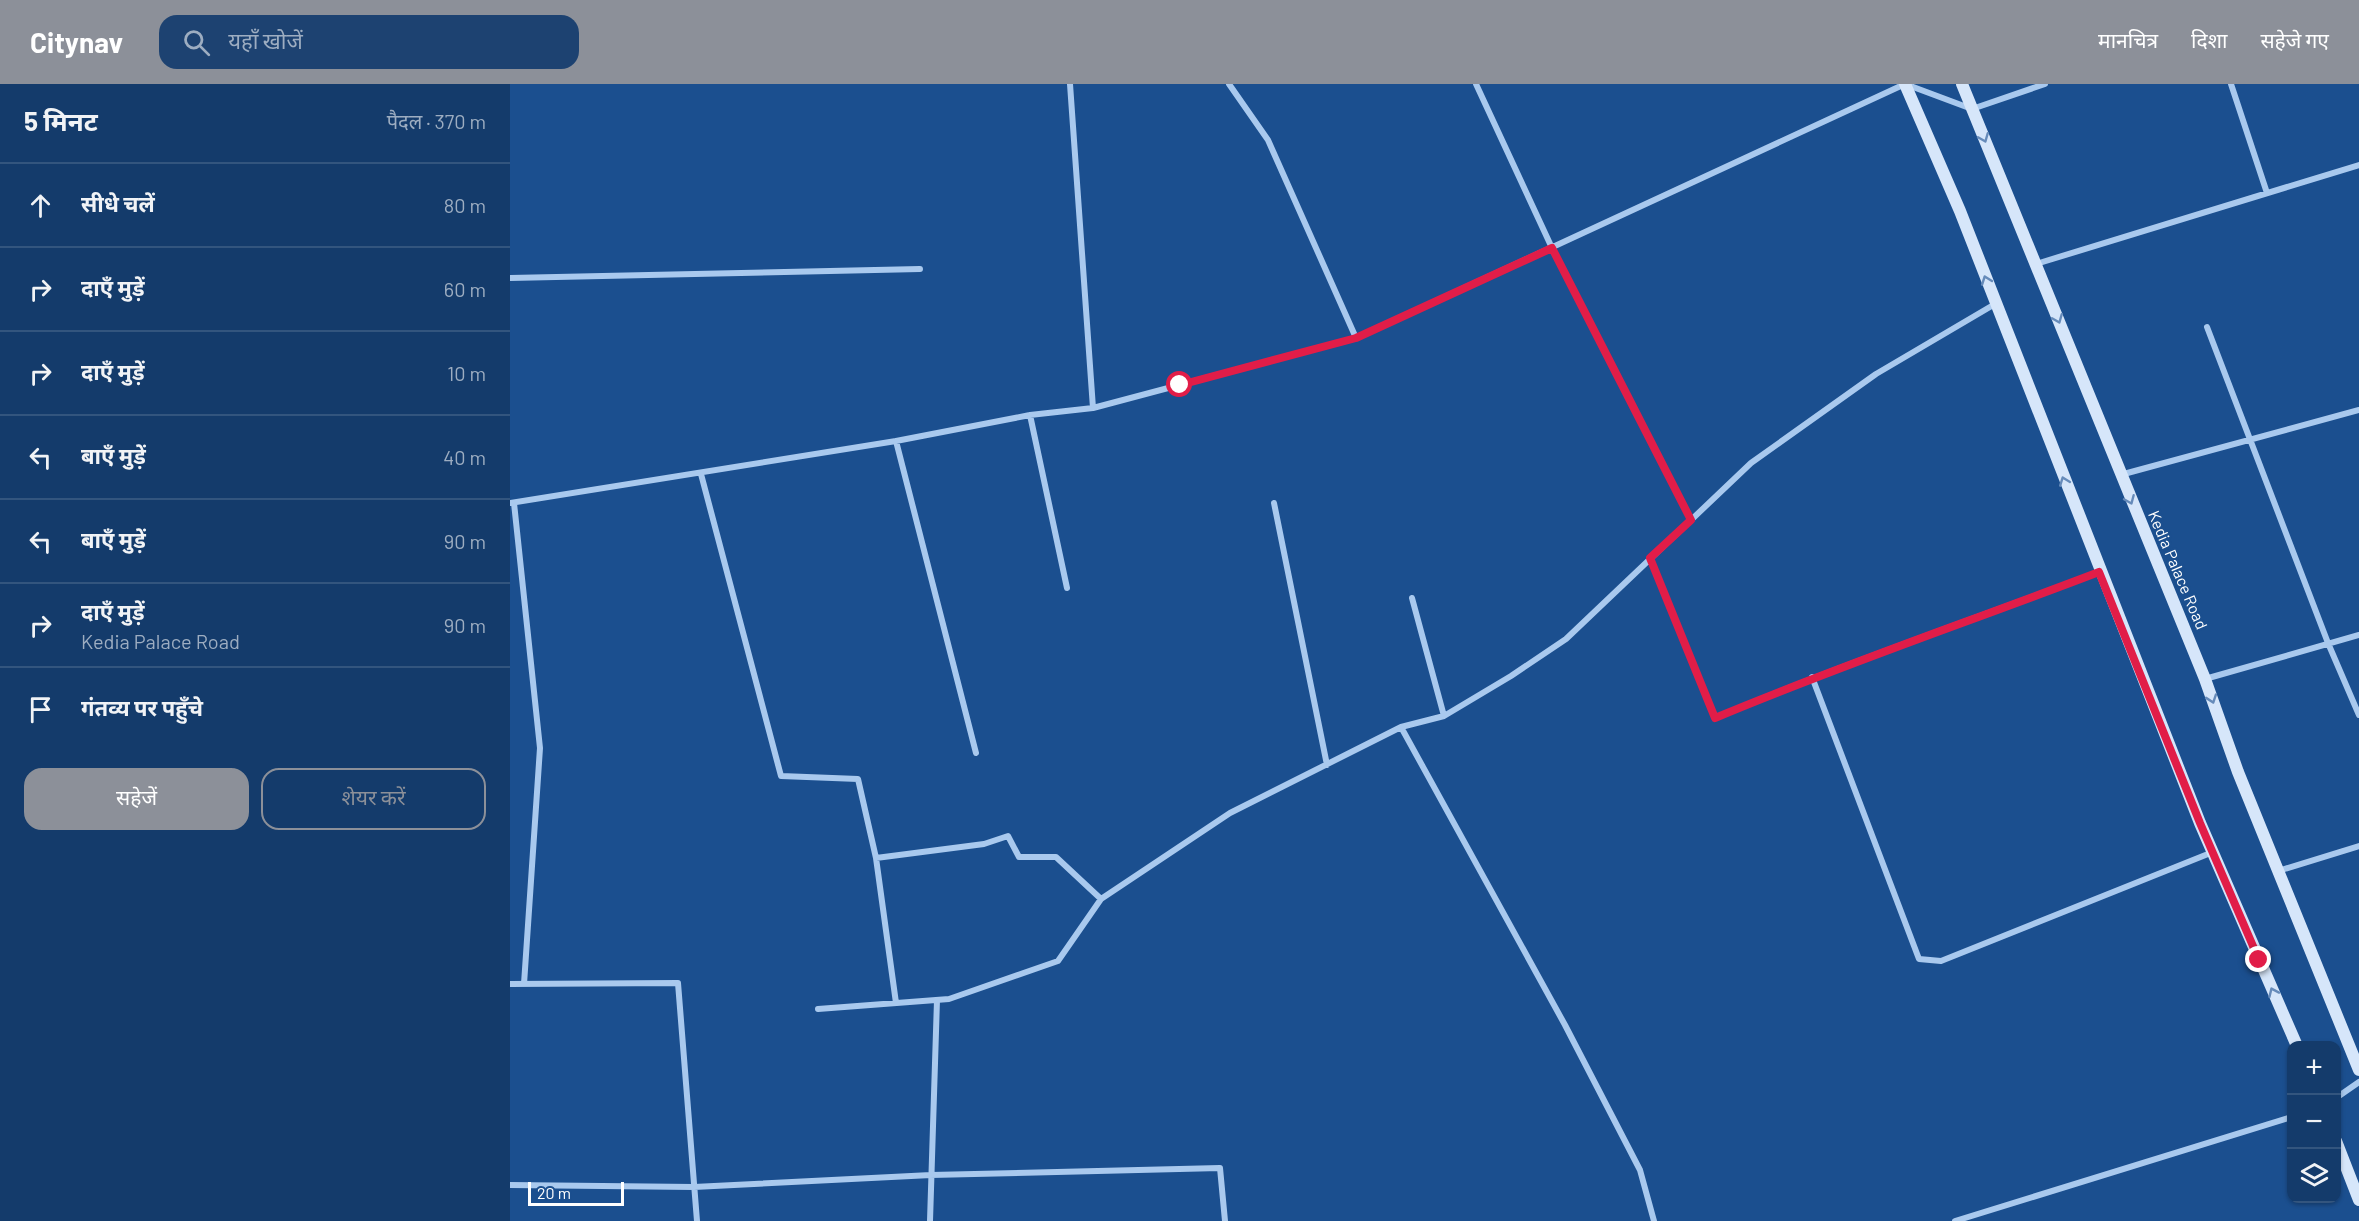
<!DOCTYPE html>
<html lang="hi">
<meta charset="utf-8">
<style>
:root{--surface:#143b6b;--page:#1d4271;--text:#f1f3f6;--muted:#9dadc1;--line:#33557e;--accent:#8c9099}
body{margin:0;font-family:Barlow,"Noto Sans Devanagari",sans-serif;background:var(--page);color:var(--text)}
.controls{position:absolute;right:18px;bottom:18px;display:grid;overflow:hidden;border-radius:12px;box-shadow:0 2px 4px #0004}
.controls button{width:54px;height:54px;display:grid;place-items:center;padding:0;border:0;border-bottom:2px solid var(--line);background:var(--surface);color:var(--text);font:30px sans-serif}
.scale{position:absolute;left:18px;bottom:15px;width:96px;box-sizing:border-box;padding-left:6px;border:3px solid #fff;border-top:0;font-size:16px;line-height:21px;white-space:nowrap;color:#fff;-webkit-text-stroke:4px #1b4f8f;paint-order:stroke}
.stop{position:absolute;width:18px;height:18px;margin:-14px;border:4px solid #e11d48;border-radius:50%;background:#fff}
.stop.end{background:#e11d48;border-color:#fff;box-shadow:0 2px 6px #0008}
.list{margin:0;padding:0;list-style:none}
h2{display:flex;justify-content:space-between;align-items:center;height:78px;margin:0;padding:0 24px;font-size:26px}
h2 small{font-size:20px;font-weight:400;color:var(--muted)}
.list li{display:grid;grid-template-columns:39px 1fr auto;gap:18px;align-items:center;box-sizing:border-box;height:84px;padding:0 24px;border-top:2px solid var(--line)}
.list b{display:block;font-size:22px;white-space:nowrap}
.list p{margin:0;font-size:20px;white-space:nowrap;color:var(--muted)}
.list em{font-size:20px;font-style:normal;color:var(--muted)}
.actions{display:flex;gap:12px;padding:18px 24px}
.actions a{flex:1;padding:14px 0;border:2px solid var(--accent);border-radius:18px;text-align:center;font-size:21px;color:var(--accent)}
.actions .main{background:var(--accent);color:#fff}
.icon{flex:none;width:33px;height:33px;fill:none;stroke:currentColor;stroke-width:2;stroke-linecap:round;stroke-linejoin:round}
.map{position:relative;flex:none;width:1849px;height:1137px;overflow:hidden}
header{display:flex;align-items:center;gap:36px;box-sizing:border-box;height:84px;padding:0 30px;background:var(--accent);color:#fff}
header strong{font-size:28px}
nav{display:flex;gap:33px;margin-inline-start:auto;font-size:21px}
.search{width:420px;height:54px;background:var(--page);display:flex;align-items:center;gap:15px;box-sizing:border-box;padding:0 21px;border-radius:18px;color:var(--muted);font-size:22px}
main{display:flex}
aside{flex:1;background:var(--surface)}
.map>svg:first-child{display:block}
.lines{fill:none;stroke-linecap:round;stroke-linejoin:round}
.street{stroke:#a9c9ee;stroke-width:6}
.secondary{stroke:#d6e6fa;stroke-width:12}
.oneway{stroke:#668bba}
.route{stroke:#e11d48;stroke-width:8}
.labels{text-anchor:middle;stroke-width:5;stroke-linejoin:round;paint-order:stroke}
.street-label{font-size:16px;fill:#fff;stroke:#1b4f8f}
</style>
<header>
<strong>Citynav</strong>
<div class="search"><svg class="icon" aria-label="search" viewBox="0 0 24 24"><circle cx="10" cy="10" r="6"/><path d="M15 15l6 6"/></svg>यहाँ खोजें</div>
<nav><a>मानचित्र</a><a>दिशा</a><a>सहेजे गए</a></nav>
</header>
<main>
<aside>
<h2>5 मिनट<small>पैदल · 370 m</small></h2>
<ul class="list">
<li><svg class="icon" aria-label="ahead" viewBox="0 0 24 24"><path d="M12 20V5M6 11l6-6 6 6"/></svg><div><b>सीधे चलें</b></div><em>80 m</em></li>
<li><svg class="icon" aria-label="right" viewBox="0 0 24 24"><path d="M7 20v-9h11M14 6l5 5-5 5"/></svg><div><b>दाएँ मुड़ें</b></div><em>60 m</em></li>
<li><svg class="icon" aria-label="right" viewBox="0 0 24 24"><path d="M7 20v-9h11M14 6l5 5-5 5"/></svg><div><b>दाएँ मुड़ें</b></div><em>10 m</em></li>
<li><svg class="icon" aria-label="left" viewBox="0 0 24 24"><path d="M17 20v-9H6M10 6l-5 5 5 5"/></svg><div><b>बाएँ मुड़ें</b></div><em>40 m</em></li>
<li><svg class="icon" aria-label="left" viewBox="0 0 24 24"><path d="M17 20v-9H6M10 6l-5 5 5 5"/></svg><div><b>बाएँ मुड़ें</b></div><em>90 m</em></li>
<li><svg class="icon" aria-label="right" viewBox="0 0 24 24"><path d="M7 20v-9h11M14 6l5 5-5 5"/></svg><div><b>दाएँ मुड़ें</b><p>Kedia Palace Road</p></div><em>90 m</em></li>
<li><svg class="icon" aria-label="arrive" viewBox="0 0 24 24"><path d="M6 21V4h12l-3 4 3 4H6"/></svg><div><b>गंतव्य पर पहुँचे</b></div></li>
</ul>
<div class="actions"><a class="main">सहेजें</a><a>शेयर करें</a></div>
</aside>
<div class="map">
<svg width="1849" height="1137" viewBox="0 0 1849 1137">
<rect width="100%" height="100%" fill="#1b4f8f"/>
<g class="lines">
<path class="street" d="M560,0L583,324
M719,0L758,56L846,254
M966,0L1042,164L1181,436
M1721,0L1757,109
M1526,180L1849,81
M0,194L410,185
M1697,243L1818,559L1849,631
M520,331L557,504
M386,357L466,669
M191,390L271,692L348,695L366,774L386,919
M1610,391L1849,326
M0,419L386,357L520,331L583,324L846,254L1395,0L1462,25L1535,0
M4,419L30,664L14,900
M764,419L817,681
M1140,474L1205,634C1331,581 1461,536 1589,488
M902,514L934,632
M1302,593L1409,875L1431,877L1703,768
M1695,595L1849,551
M891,643L1055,941L1130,1086L1144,1137
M366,774L474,760L498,752L509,773H546L591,815
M1768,787L1849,762
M0,900L168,899L187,1137
M308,925L439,915L548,877L591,815L720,729L891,643L934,632L1001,592L1056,555L1241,379L1366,290L1485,220
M1826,1014L1849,998
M0,1101L184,1103L421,1091L710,1084L715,1137
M420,1137L427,916
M1445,1137L1782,1033"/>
<path class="secondary" d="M1395,0L1450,127L1690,739L1787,962
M1452,0L1695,595L1728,688L1849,986
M1826,1057L1849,1116"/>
</g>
<defs><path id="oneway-chevron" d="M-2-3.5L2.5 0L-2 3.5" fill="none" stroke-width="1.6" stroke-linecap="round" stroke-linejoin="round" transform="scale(1.5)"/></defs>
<g class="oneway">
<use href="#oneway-chevron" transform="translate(1474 54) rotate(68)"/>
<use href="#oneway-chevron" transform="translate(1476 196) rotate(-110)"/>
<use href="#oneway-chevron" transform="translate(1548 235) rotate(68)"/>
<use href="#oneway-chevron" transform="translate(1554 397) rotate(-111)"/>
<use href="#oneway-chevron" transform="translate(1620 416) rotate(67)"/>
<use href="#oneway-chevron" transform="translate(1702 615) rotate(71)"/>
<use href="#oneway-chevron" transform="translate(1763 908) rotate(-114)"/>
</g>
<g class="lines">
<path class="route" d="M670,301L846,254L1042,164L1181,436L1140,474L1205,634C1331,581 1461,537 1589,488L1690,739L1749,876"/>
</g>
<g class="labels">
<g class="street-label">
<text transform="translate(1668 486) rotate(67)" y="6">Kedia Palace Road</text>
</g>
</g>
</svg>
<div class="controls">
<button>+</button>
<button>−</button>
<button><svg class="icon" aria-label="layers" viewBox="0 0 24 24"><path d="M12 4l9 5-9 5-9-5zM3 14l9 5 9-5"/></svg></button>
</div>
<div class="scale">20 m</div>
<div class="stop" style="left:670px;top:301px"></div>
<div class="stop end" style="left:1749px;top:876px"></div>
</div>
</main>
